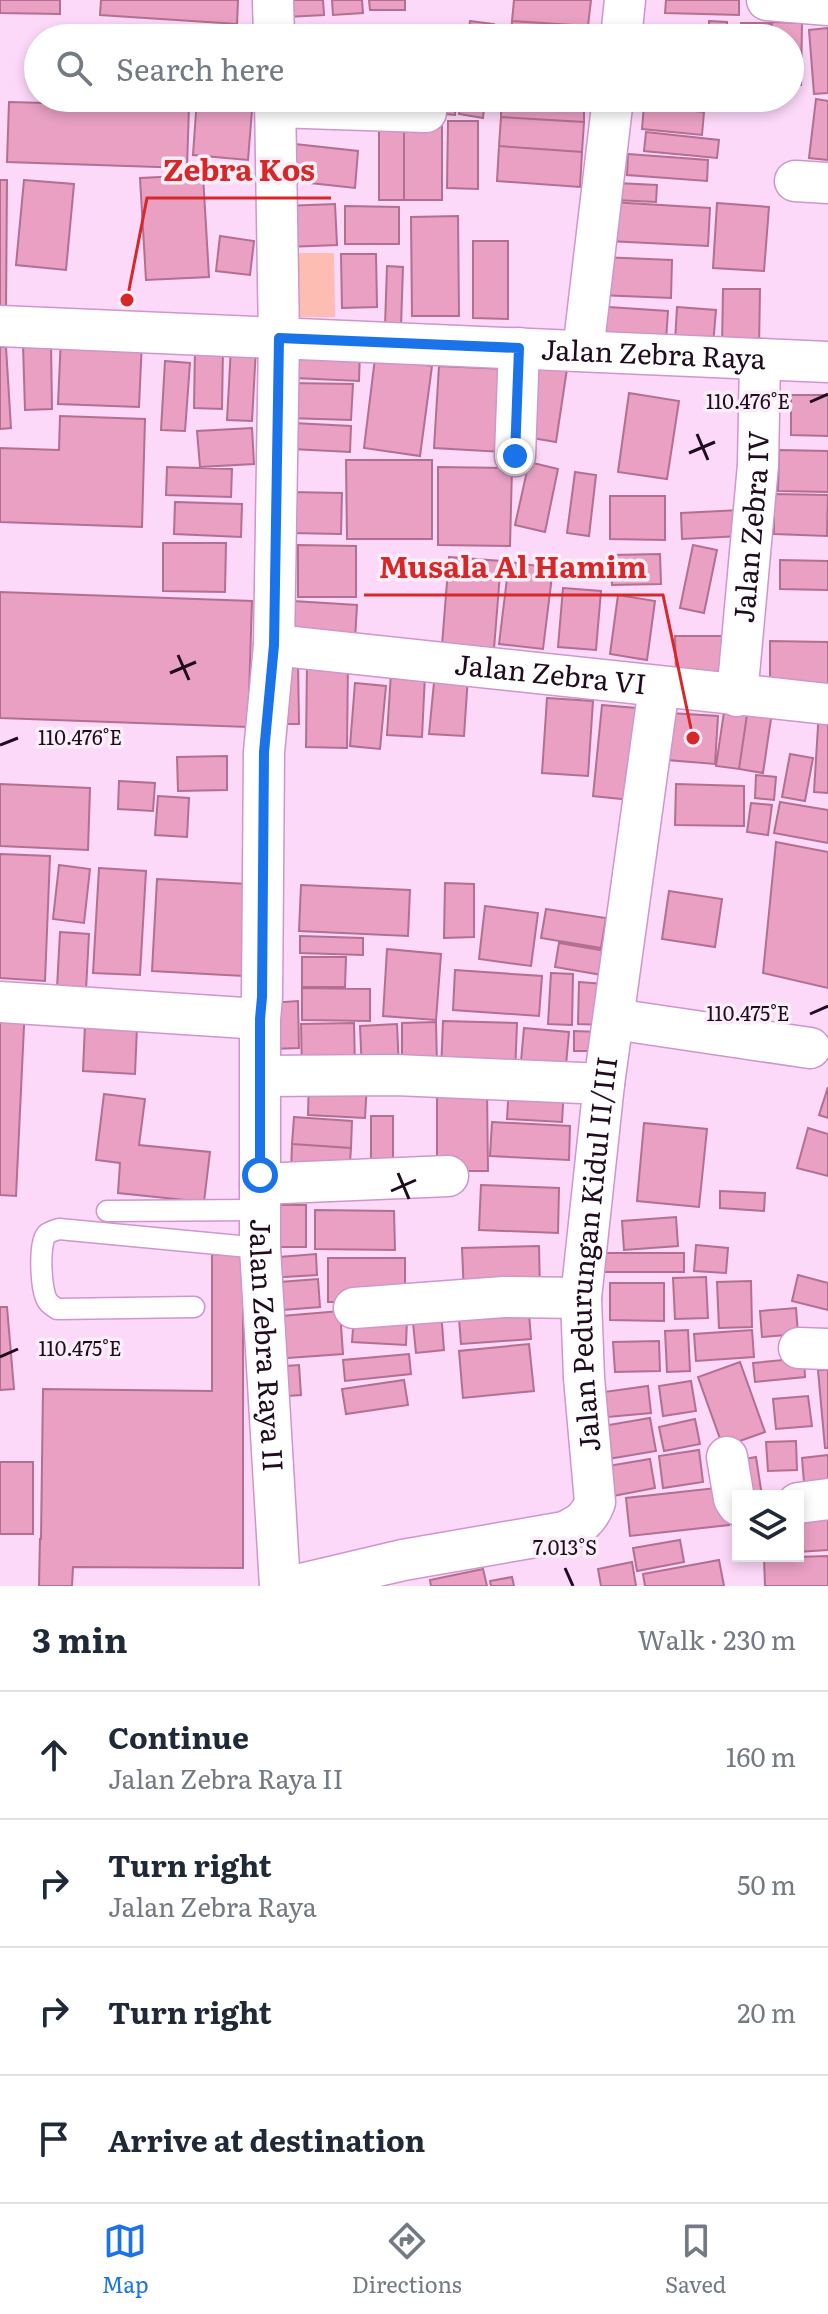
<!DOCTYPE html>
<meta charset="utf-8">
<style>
:root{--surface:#fff;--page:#f2f2f3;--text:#1f2937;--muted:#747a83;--line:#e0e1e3;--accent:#1a73e8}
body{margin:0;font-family:Literata,serif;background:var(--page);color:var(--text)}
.controls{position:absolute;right:24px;bottom:24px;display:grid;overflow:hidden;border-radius:0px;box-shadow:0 4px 12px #0003}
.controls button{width:72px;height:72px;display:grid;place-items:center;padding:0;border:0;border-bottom:2px solid var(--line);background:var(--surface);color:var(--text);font:40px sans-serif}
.stop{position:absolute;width:24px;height:24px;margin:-18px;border:6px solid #1a73e8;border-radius:50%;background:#fff}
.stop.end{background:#1a73e8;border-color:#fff;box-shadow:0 2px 8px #0008}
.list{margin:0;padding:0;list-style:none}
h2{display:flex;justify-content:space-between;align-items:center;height:104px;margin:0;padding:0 32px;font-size:34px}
h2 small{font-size:26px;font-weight:400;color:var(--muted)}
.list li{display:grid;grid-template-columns:52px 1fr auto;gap:24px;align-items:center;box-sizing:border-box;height:128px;padding:0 32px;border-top:2px solid var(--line)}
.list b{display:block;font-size:30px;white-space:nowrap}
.list p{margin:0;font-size:26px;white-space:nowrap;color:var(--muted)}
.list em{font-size:26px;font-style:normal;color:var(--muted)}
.icon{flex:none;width:44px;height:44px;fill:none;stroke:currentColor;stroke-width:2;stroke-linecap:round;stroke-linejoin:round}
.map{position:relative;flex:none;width:828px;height:1586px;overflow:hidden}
.search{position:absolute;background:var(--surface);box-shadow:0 4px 12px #0003;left:24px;right:24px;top:24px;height:88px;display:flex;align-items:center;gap:20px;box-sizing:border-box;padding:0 28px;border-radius:44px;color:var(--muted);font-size:30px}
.sheet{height:616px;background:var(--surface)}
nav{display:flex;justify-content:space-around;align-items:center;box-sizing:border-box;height:112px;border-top:2px solid var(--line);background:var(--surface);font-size:22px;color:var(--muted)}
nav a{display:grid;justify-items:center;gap:4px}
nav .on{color:var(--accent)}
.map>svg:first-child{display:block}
.green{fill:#fdbdb2}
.building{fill:#e9a0c3;stroke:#b36f91;stroke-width:2}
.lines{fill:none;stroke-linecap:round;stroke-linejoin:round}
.service-casing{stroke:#cf96cb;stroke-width:23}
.minor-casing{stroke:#cf96cb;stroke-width:43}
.service{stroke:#fff;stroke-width:20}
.minor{stroke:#fff;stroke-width:40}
.route{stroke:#1a73e8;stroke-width:10}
.ticks{fill:none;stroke:#200b1f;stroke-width:3}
.labels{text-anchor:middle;stroke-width:7;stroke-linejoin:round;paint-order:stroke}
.street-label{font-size:28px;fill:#200b1f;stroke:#faeef9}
.ticks-label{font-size:20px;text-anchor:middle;fill:#200b1f;stroke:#faeef9;stroke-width:7;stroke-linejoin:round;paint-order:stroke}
.leader{fill:none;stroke:#d62828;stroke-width:3}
.callout-dot{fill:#d62828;stroke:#faeef9;stroke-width:3}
.callout-label{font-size:30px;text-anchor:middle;font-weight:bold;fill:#d62828;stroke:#faeef9;stroke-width:7;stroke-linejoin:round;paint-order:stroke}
</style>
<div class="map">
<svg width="828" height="1586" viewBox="0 0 828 1586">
<rect width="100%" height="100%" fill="#fcd8f9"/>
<path class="green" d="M297,253H334L335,317H298Z"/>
<path class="building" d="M0,0H60V14L0,13Z
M101,0H238L237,24L100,15Z
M286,0H323L324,15L287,17Z
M332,0H362L363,13L333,15Z
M369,0H405V10H370Z
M514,0H591L588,26L512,21Z
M666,0H739V15L665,13Z
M470,21L494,24L492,38H468Z
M512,21L588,26V38H511Z
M709,21L727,22V34H709Z
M772,22L802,23L801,85H790V38H771Z
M741,23H770V38H741Z
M828,28V93L814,94L809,30Z
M197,98H253L248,160L193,155Z
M434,98H456L455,115L434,113Z
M461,98H485L483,118L459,114Z
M501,98H584V122L501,117Z
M628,98H702V105L628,102Z
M816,99L828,101V160L809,158Z
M9,102L189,107L187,168L7,162Z
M644,105L704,112L702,135L642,129Z
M501,117L584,122L582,152L499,146Z
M448,121H478V189L447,188Z
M379,126H404V200H379Z
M404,126H442V200H404Z
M646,132L719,140L717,158L644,151Z
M295,144L358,151L355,188L292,181Z
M499,146L582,152L580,187L497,181Z
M628,154L708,160L707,181L627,175Z
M203,175L209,277L146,280L140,178Z
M0,180H7L6,310H0Z
M24,180L74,184L66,270L16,265Z
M616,183L657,185L656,202L615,200Z
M611,202L710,208L708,246L608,241Z
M717,203L769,207L764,271L713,268Z
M335,204L337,245L287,247L285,206Z
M345,206L399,207V244H345Z
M458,216L459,316H412L411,217Z
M220,236L254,241L250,275L216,271Z
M473,241H508V319L473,318Z
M341,254H376L377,307L342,308Z
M600,257L672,260L671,298L599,295Z
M387,266L403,267L401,327L385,326Z
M723,289H760L759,347H722Z
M593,306L668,311L666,340L592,335Z
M677,307L716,310L713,345L675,342Z
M61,337L142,340L139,407L58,404Z
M51,343L52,409L25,410L23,345Z
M0,347H6L11,428L0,429Z
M195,347L223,348L222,409L194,408Z
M231,347L256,348L252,421L227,420Z
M296,349L360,351L359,381L295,378Z
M532,357L568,362L556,442L520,436Z
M375,358L432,366L420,456L364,448Z
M165,361L190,363L185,431L161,430Z
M439,366L507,369L503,452L434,448Z
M289,383L353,384L351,420L288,418Z
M629,393L679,401L667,479L618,472Z
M791,395H828V436L791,435Z
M60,416L145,419L142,527L0,522V448L59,450Z
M293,423L351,426L350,452L292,449Z
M252,428L254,464L200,467L197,431Z
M779,450L828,451V492L778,491Z
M346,460H432V539H347Z
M529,462L558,469L545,532L515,525Z
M167,467L232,469L231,497L166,495Z
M438,467L512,468L510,546L438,545Z
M575,472L596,475L589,536L567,533Z
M291,492L342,493L341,534L291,533Z
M774,494L828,495L827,536L774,534Z
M610,496H665V540L610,539Z
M175,502L242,504L241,537L174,534Z
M740,510L741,536L682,539L681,513Z
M163,543H226L225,592L163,591Z
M298,545L356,546V597H298Z
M693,545L717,550L704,613L680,608Z
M660,554L661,584L612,585L611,555Z
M449,557L501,561L494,649L442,645Z
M780,560L828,561V590L780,589Z
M509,562L553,568L543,649L499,644Z
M563,588L601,591L596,650L558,647Z
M0,592L252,601L248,727L0,718Z
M618,595L655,601L647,660L610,654Z
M293,601L357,605L355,640L291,636Z
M675,636H722V673H676Z
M770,641L828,642V694L770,693Z
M307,661H348L347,748L306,747Z
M278,662H298L299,724H278Z
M435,672L468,676L464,736L429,734Z
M391,673L425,675L422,737L387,735Z
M355,683L386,686L380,749L350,746Z
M547,698L593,701L588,776L542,773Z
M602,705L648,709L640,801L593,796Z
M725,705L748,708L739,769L716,766Z
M748,708L772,712L763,773L739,769Z
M819,710L828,711V793L814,792Z
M670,713L718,716L715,764L667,760Z
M790,754L813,758L805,801L782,797Z
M227,756V790L178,791L177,757Z
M756,775L776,777L774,800L755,798Z
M119,781L155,783L153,811L118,809Z
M0,784L90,788L88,850L0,846Z
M676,784L744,786V826L675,825Z
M158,796L189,798L187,837L155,835Z
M780,802L828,810V843L774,833Z
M751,803L772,805L768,835L747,832Z
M776,842L828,852V988L763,973Z
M0,854L50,856L45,981L0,978Z
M59,865L90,869L84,923L53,919Z
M99,868L146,871L140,975L93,973Z
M157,879L248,884L243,976L152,971Z
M445,883L474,884V937L444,938Z
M301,885L410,890L408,936L299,931Z
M669,891L722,899L715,947L662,939Z
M485,906L538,913L531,966L479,959Z
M546,909L606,918L601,948L541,938Z
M60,932L89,934L86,990L57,988Z
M300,936L363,938V955L300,953Z
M559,943L606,951L602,975L555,967Z
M387,949L441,954L436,1020L383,1016Z
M302,957H346L345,987H302Z
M455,970L542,976L539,1016L453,1010Z
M551,973L573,974L572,1025L548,1024Z
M579,982L605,984L604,1025L578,1024Z
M302,988L370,989V1021L302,1020Z
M298,1001L299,1048L272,1049L270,1003Z
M0,1004L25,1005L16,1196L0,1195Z
M443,1021L517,1023L515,1074L441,1071Z
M436,1022L437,1065H402V1023Z
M354,1023L355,1069L302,1070L301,1024Z
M85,1024L137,1027L135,1074L83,1071Z
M397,1024L399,1070L362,1071L360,1026Z
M524,1028L569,1032L565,1076L520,1072Z
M574,1031L599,1032V1051H574Z
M309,1077L367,1081L365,1118L308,1115Z
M509,1085L564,1088L562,1122L507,1119Z
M828,1087V1118L819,1115Z
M437,1089H487L488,1171H437Z
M104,1094L145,1099L139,1145L210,1152L204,1202L118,1193L120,1163L96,1160Z
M371,1116H393V1166L371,1167Z
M294,1117L352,1121L351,1148L292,1144Z
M492,1122L570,1126L569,1160L490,1156Z
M644,1123L707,1129L699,1207L637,1201Z
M808,1128L828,1134V1176L797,1168Z
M292,1144L351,1148L349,1177L291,1173Z
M481,1185L559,1188L558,1233L479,1230Z
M720,1191L765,1193L764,1211L720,1208Z
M270,1205H306V1247H270Z
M315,1210L394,1211L395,1250L315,1249Z
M676,1217L678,1246L624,1250L622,1221Z
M696,1245L728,1248L726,1273L694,1271Z
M539,1246L540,1292L464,1294L462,1248Z
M589,1253H684V1272H589Z
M212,1254L243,1255V1568L73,1567L72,1586H39L40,1539H41L43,1389L212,1391Z
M316,1254L317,1275L268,1278L267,1258Z
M328,1258H405V1302H328Z
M798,1275L828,1283V1310L792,1301Z
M706,1277L708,1318L675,1319L673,1278Z
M318,1279L320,1307L270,1311L267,1283Z
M751,1281L752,1327L719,1328L717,1282Z
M610,1283H664V1321L610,1320Z
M528,1301L531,1339L461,1344L458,1306Z
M0,1307H7L14,1389L0,1390Z
M796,1308L798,1334L762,1337L760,1311Z
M340,1311L343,1354L274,1359L270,1317Z
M441,1311L444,1350L416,1353L412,1313Z
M354,1315L407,1319L406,1345L352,1342Z
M688,1330L690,1371L667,1372L665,1331Z
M752,1330L754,1357L696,1361L694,1334Z
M659,1341L660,1371L615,1372L613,1342Z
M529,1344L534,1391L463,1398L459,1351Z
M409,1354L411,1374L345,1381L343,1360Z
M804,1358L805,1377L755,1382L753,1363Z
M740,1362L765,1432L723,1447L698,1377Z
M299,1365L301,1395L273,1397L271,1367Z
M818,1370H828V1448H825Z
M404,1380L408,1405L346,1414L342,1389Z
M691,1381L696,1411L663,1416L659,1386Z
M648,1386L651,1413L608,1417L604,1392Z
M808,1396L812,1426L776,1429L773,1399Z
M650,1418L656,1451L602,1460L597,1427Z
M695,1419L700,1444L664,1451L659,1427Z
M796,1441L797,1470L768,1471L766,1442Z
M699,1450L703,1482L663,1488L659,1456Z
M828,1455V1493L805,1495L802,1458Z
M756,1457L762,1496H738L733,1461Z
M650,1459L655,1488L613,1496L608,1466Z
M0,1462H33V1534H0Z
M725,1487L729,1525L630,1536L626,1498Z
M828,1512V1550L798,1552V1514Z
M680,1540L684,1562L637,1571L633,1548Z
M828,1556V1586H765L764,1558Z
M719,1560L724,1586H645L643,1574Z
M632,1562L636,1586H601L598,1569Z
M483,1569L487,1586H431L430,1580Z
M512,1577L514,1586H491L490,1581Z"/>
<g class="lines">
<g class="service-casing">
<path id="service" d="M107,1211L260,1210
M194,1307L57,1309C53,1306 49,1304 47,1300C41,1290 38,1242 47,1234C49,1232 56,1230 59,1229L260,1248"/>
</g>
<g class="minor-casing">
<g id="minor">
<path d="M273,0L274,38"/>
<path d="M767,0L828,5"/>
<path d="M621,38L625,0"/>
<path id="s1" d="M275,98L279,338L274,645L264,752L262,997L260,1019V1248L280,1586"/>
<path d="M275,107L426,112"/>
<path d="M795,181L828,183"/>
<path id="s2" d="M0,326L828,362"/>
<path d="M583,351L613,98"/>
<path d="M515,456L519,348"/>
<path id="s3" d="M274,645L828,704"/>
<path id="s4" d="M737,696L758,465L760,359"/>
<path d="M0,1002L260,1019"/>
<path d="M614,1019L810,1048"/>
<path d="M261,1076L396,1075L604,1084"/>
<path d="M260,1184L448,1176"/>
<path d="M354,1308L504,1297L581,1298"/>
<path d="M799,1348L828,1349"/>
<path d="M727,1457L734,1499L738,1505"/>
<path d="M798,1503L828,1499"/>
<path id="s5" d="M293,1586L403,1560L564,1532C580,1525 589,1519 595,1502L584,1378L581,1298L604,1084L659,687"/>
</g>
</g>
<use href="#service" class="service"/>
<use href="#minor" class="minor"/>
</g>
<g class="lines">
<path class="route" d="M260,1175V1019L262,997L264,752L274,645L279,338L519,348L515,456"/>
</g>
<path class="ticks" d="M810,402L828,394M697,434L708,460M689,453L715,442M178,655L189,680M170,673L196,662M0,745L18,738M810,1014L828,1006M398,1173L409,1199M391,1191L416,1180M0,1357L18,1349M565,1568L573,1586"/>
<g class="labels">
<g class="street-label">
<text dy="10" stroke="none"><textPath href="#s2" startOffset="654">Jalan Zebra Raya</textPath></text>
<text dy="10" stroke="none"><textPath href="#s4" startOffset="170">Jalan Zebra IV</textPath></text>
<text dy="10" stroke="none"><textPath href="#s3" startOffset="278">Jalan Zebra VI</textPath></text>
<text dy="10" stroke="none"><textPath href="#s5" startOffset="570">Jalan Pedurungan Kidul II/III</textPath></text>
<text dy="10" stroke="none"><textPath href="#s1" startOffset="1248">Jalan Zebra Raya II</textPath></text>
</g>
</g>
<g class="ticks-label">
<text x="748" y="409">110.476°E</text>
<text x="80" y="745">110.476°E</text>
<text x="748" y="1021">110.475°E</text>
<text x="80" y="1356">110.475°E</text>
<text x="565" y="1555">7.013°S</text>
</g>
<path class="leader" d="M127 300L147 198H331M693 738L663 595H364"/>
<g class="callout-dot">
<circle cx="127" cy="300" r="8"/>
<circle cx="693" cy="738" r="8"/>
</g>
<g class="callout-label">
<text x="239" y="181">Zebra Kos</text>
<text x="513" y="578">Musala Al Hamim</text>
</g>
</svg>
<div class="controls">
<button><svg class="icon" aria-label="layers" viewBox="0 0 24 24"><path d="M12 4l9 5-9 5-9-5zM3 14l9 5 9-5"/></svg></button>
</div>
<div class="stop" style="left:260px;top:1175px"></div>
<div class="stop end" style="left:515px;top:456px"></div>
<div class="search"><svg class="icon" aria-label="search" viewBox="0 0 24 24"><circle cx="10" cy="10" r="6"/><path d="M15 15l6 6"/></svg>Search here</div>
</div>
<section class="sheet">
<h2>3 min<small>Walk · 230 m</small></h2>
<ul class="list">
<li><svg class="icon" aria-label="ahead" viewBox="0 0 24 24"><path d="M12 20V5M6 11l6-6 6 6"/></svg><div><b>Continue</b><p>Jalan Zebra Raya II</p></div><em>160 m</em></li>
<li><svg class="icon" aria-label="right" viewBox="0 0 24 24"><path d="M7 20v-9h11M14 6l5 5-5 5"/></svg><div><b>Turn right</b><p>Jalan Zebra Raya</p></div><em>50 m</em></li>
<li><svg class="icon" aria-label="right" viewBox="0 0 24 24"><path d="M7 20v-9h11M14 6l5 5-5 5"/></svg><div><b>Turn right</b></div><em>20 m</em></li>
<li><svg class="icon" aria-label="arrive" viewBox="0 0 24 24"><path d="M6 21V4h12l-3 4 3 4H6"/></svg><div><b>Arrive at destination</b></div></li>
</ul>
</section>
<nav>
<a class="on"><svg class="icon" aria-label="map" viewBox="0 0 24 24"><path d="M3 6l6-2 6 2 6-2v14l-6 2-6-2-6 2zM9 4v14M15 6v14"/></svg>Map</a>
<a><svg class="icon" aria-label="directions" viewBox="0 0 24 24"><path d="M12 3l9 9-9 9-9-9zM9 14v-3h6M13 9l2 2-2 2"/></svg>Directions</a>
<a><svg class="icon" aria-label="saved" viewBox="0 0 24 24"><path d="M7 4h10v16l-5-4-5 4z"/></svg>Saved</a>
</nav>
